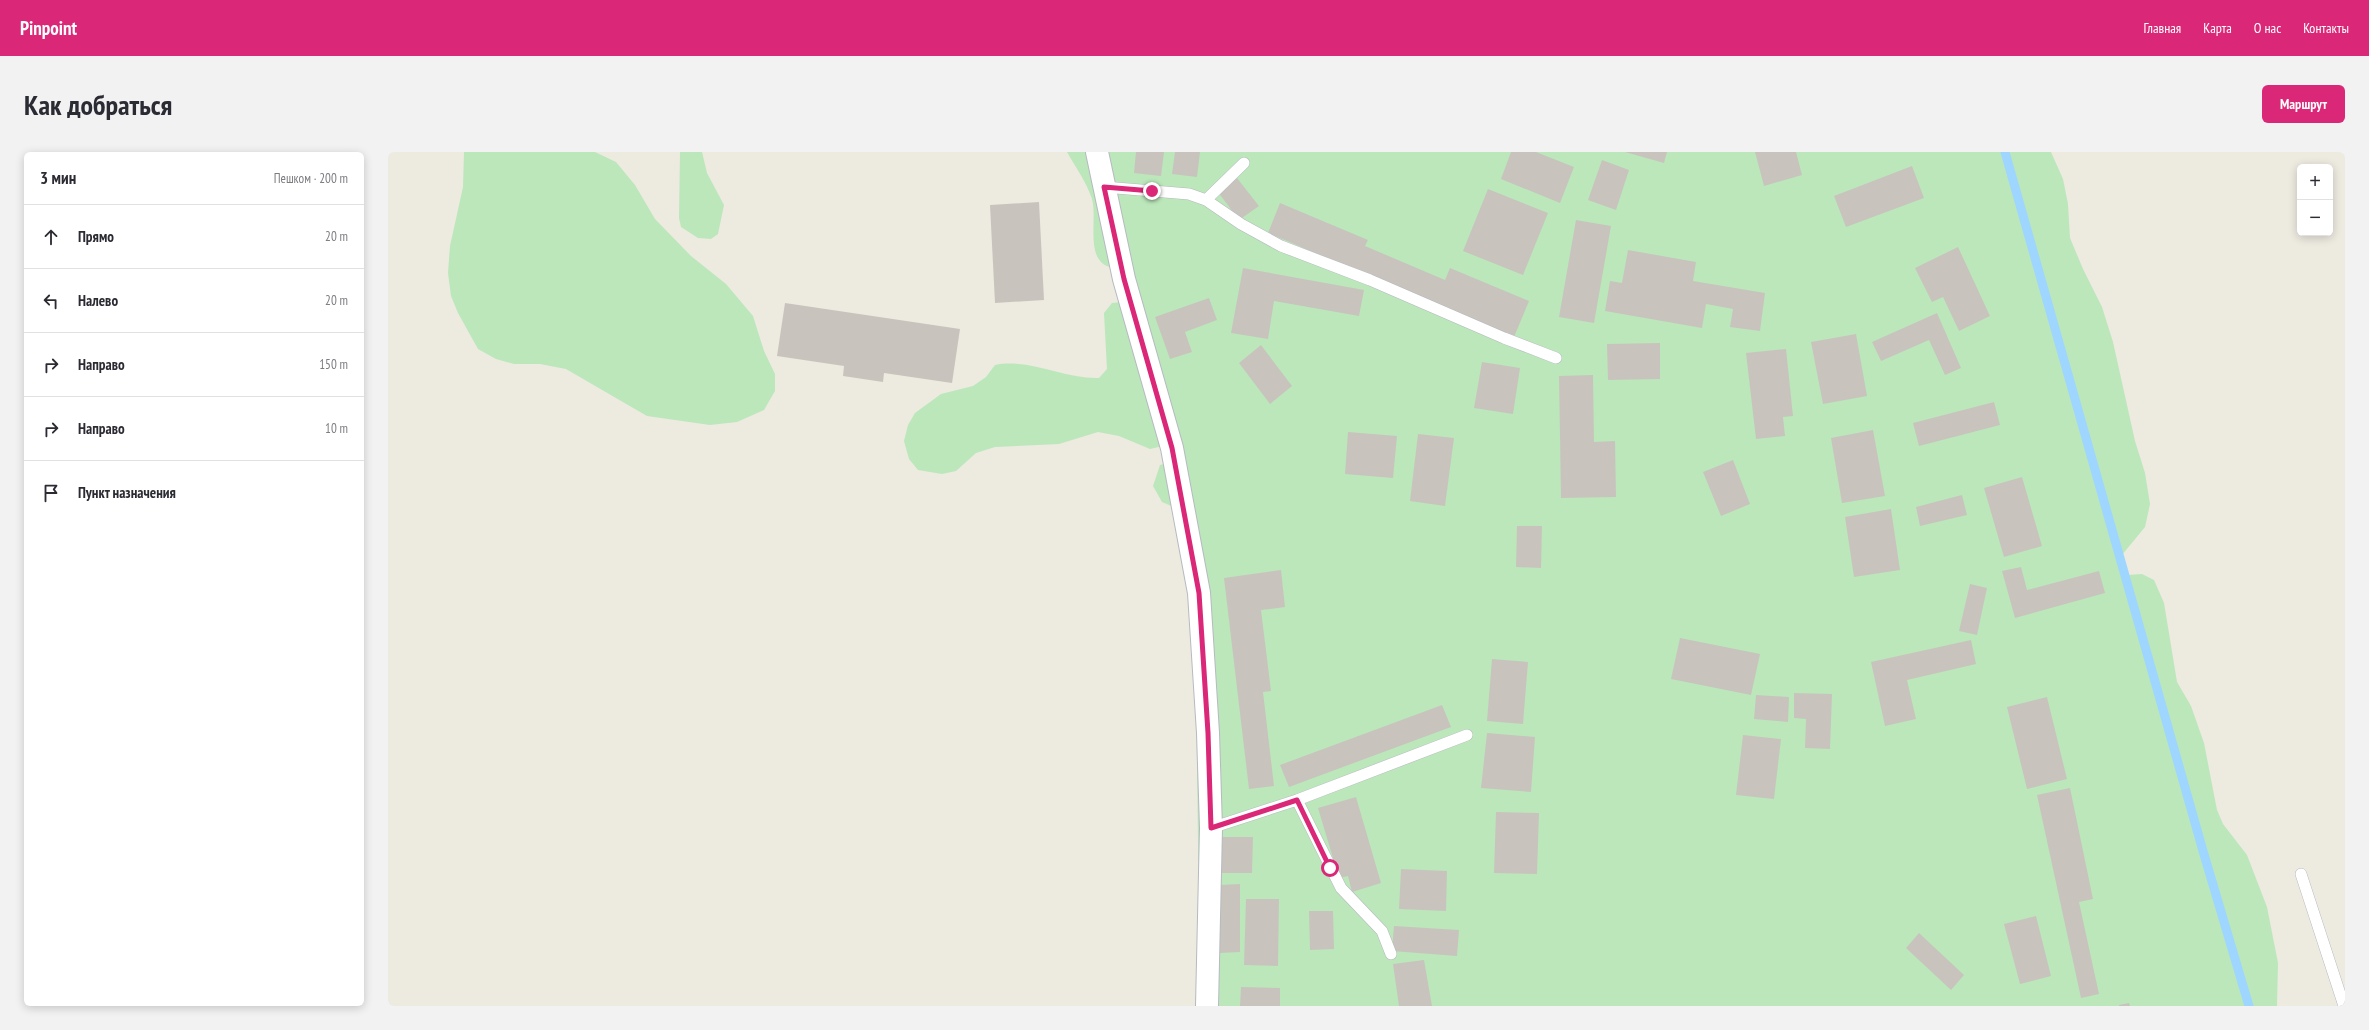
<!DOCTYPE html>
<html lang="ru">
<meta charset="utf-8">
<style>
:root{--surface:#fff;--page:#f2f2f3;--text:#2b2b33;--muted:#7c7c81;--line:#e1e1e2;--accent:#db2777}
body{margin:0;font-family:"PT Sans Narrow",sans-serif;background:var(--page);color:var(--text)}
.controls{position:absolute;right:12px;top:12px;display:grid;overflow:hidden;border-radius:6px;box-shadow:0 2px 10px #0003}
.controls button{width:36px;height:36px;display:grid;place-items:center;padding:0;border:0;border-bottom:1px solid var(--line);background:var(--surface);color:var(--text);font:20px sans-serif}
.stop{position:absolute;width:12px;height:12px;margin:-9px;border:3px solid #db2777;border-radius:50%;background:#fff}
.stop.end{background:#db2777;border-color:#fff;box-shadow:0 1px 4px #0008}
.list{margin:0;padding:0;list-style:none}
h2{display:flex;justify-content:space-between;align-items:center;height:52px;margin:0;padding:0 16px;font-size:17px}
h2 small{font-size:13px;font-weight:400;color:var(--muted)}
.list li{display:grid;grid-template-columns:26px 1fr auto;gap:12px;align-items:center;box-sizing:border-box;height:64px;padding:0 16px;border-top:1px solid var(--line)}
.list b{display:block;font-size:15px;white-space:nowrap}
.list em{font-size:13px;font-style:normal;color:var(--muted)}
.icon{flex:none;width:22px;height:22px;fill:none;stroke:currentColor;stroke-width:2;stroke-linecap:round;stroke-linejoin:round}
.map{position:relative;flex:none;width:1957px;height:854px;overflow:hidden;border-radius:6px}
header{display:flex;align-items:center;gap:24px;box-sizing:border-box;height:56px;padding:0 20px;background:var(--accent);color:#fff}
header strong{font-size:19px}
nav{display:flex;gap:22px;margin-inline-start:auto;font-size:14px}
.intro{display:flex;align-items:center;justify-content:space-between;box-sizing:border-box;height:96px;padding:0 24px}
h1{margin:0;font-size:28px}
.button{padding:10px 18px;border-radius:6px;background:var(--accent);color:#fff;font-size:14px;font-weight:700}
main{display:flex;gap:24px;padding:0 24px}
aside{flex:1;background:var(--surface);border-radius:6px;box-shadow:0 2px 10px #0003}
.map>svg:first-child{display:block}
.green{fill:#bbe7bb}
.lines{fill:none;stroke-linecap:round;stroke-linejoin:round}
.stream{stroke:#9ed6ff;stroke-width:9}
.building{fill:#c8c4bd}
.service-casing{stroke:#b6b9be;stroke-width:12}
.secondary-casing{stroke:#b6bac0;stroke-width:24}
.service{stroke:#fff;stroke-width:11}
.secondary{stroke:#fff;stroke-width:22}
.route{stroke:#db2777;stroke-width:5}
</style>
<header>
<strong>Pinpoint</strong>
<nav><a>Главная</a><a>Карта</a><a>О нас</a><a>Контакты</a></nav>
</header>
<div class="intro"><h1>Как добраться</h1><a class="button">Маршрут</a></div>
<main>
<aside>
<h2>3 мин<small>Пешком · 200 m</small></h2>
<ul class="list">
<li><svg class="icon" aria-label="ahead" viewBox="0 0 24 24"><path d="M12 20V5M6 11l6-6 6 6"/></svg><div><b>Прямо</b></div><em>20 m</em></li>
<li><svg class="icon" aria-label="left" viewBox="0 0 24 24"><path d="M17 20v-9H6M10 6l-5 5 5 5"/></svg><div><b>Налево</b></div><em>20 m</em></li>
<li><svg class="icon" aria-label="right" viewBox="0 0 24 24"><path d="M7 20v-9h11M14 6l5 5-5 5"/></svg><div><b>Направо</b></div><em>150 m</em></li>
<li><svg class="icon" aria-label="right" viewBox="0 0 24 24"><path d="M7 20v-9h11M14 6l5 5-5 5"/></svg><div><b>Направо</b></div><em>10 m</em></li>
<li><svg class="icon" aria-label="arrive" viewBox="0 0 24 24"><path d="M6 21V4h12l-3 4 3 4H6"/></svg><div><b>Пункт назначения</b></div></li>
</ul>
</aside>
<div class="map">
<svg width="1957" height="854" viewBox="0 0 1957 854">
<rect width="100%" height="100%" fill="#edeae0"/>
<path class="green" d="M76,0H207L228,10L247,33L267,67L303,104L338,132L365,164L376,199L387,222V239L376,258L349,270L322,273L259,264L178,217L152,212H126L108,207L90,197L70,161L63,144L60,121L62,94L75,35Z
M292,0H314L319,21L336,53L330,82L323,87L310,86L293,75L291,66Z
M679,0H1663L1675,27L1680,52L1682,86L1695,117L1714,155L1725,190L1747,289L1757,321L1762,352L1757,375L1729,409L1735,430L1740,423L1754,422L1766,428L1776,451L1789,530L1803,554L1816,591L1829,658L1835,672L1859,703L1879,755L1890,811L1889,854H812L807,443L788,356L774,350L765,334L772,313L779,311L775,294L762,297L731,284L710,280L671,292L607,295L588,301L568,319L554,322L530,318L521,307L516,289L520,273L527,261L553,242L585,234L598,225L607,213C642,206 675,227 711,226L719,217L716,161L724,151L733,150L726,116C695,112 710,68 704,47C698,29 688,16 679,0Z"/>
<g class="lines">
<path class="stream" d="M1617,0L1815,699L1861,854"/>
</g>
<path class="building" d="M748,0H776L773,24L746,21Z
M787,0H812L809,25L784,22Z
M1123,0H1148L1186,15L1172,51L1113,27Z
M1237,0H1279L1276,11Z
M1367,0H1408L1414,23L1376,34Z
M1214,8L1241,18L1228,58L1200,48Z
M1524,14L1536,46L1458,75L1446,44Z
M849,26L871,54L851,68L830,40Z
M1100,37L1160,61L1135,123L1075,99Z
M651,50L656,148L607,151L602,53Z
M892,51L980,88L977,94L1057,128L1062,116L1141,149L1126,185L880,81Z
M1188,68L1223,74L1206,171L1171,165Z
M1570,95L1602,164L1571,179L1555,145L1544,150L1527,116Z
M1240,98L1308,110L1305,129L1377,141L1372,179L1342,175L1345,157L1318,152L1314,176L1217,159L1222,129L1234,131Z
M855,116L976,138L971,164L886,149L880,187L843,181Z
M821,146L829,168L797,180L804,200L782,207L767,165Z
M397,151L572,177L564,231L496,221L495,230L455,224L456,214L389,204Z
M1549,161L1573,216L1557,223L1541,188L1493,209L1484,190Z
M1468,182L1479,244L1435,252L1423,190Z
M1272,191V227L1220,228L1219,192Z
M873,193L904,234L882,252L851,211Z
M1398,197L1405,264L1395,265L1397,284L1368,287L1358,201Z
M1094,210L1132,216L1125,262L1086,256Z
M1205,223L1206,290L1227,289L1228,345L1173,346L1171,224Z
M1606,250L1612,273L1531,294L1525,271Z
M1485,278L1497,344L1454,351L1443,286Z
M960,280L1009,284L1005,326L957,322Z
M1030,282L1066,286L1057,354L1022,349Z
M1345,308L1362,352L1333,364L1315,320Z
M1634,325L1654,394L1616,405L1596,336Z
M1574,343L1579,363L1532,374L1528,355Z
M1503,357L1512,418L1466,425L1457,365Z
M1129,374H1154L1153,416L1128,415Z
M1633,415L1639,438L1711,419L1717,441L1627,466L1614,419Z
M893,418L897,455L873,458L883,539L875,540L886,634L861,637L836,426Z
M1582,432L1599,436L1589,483L1571,479Z
M1292,486L1372,502L1363,543L1283,527Z
M1583,488L1588,512L1519,528L1528,567L1497,574L1483,510Z
M1104,507L1140,510L1135,572L1099,569Z
M1406,541L1444,542L1442,597L1417,596L1418,567L1406,566Z
M1368,543L1401,545L1400,570L1366,567Z
M1659,545L1679,627L1639,637L1619,555Z
M1054,553L1063,575L901,635L892,613Z
M1099,581L1147,585L1143,640L1093,636Z
M1355,583L1393,587L1386,647L1348,643Z
M1682,636L1705,747L1691,750L1711,842L1693,846L1649,643Z
M968,645L993,731L964,740L960,724L951,726L930,656Z
M1108,660L1151,661L1149,722L1106,721Z
M833,685H865L864,721H832Z
M1013,717L1059,719L1058,759L1011,757Z
M852,732V800L832,801V733Z
M858,747H891L890,814L856,813Z
M921,759H945L946,797L922,798Z
M1648,764L1663,824L1632,832L1616,772Z
M1006,774L1071,778L1069,804L1004,799Z
M1531,781L1576,823L1563,838L1518,796Z
M1036,808L1044,854H1011L1005,812Z
M853,835L892,836V854H852Z
M1741,851L1742,854H1731V853Z"/>
<g class="lines">
<g class="service-casing">
<path id="service" d="M716,35L801,42L818,48L853,72L893,94L982,128L1116,186L1168,206
M818,48L856,11
M909,648L953,736L994,779L1003,802
M823,676L909,648L1079,583
M1913,722L1956,854"/>
</g>
<g class="secondary-casing">
<path id="secondary" d="M709,0L736,127L784,296L811,441L820,581L823,676L819,854"/>
</g>
<use href="#service" class="service"/>
<use href="#secondary" class="secondary"/>
</g>
<g class="lines">
<path class="route" d="M764,39L716,35L736,127L784,296L811,441L820,581L823,676L909,648L942,716"/>
</g>
</svg>
<div class="controls">
<button>+</button>
<button>−</button>
</div>
<div class="stop" style="left:942px;top:716px"></div>
<div class="stop end" style="left:764px;top:39px"></div>
</div>
</main>
